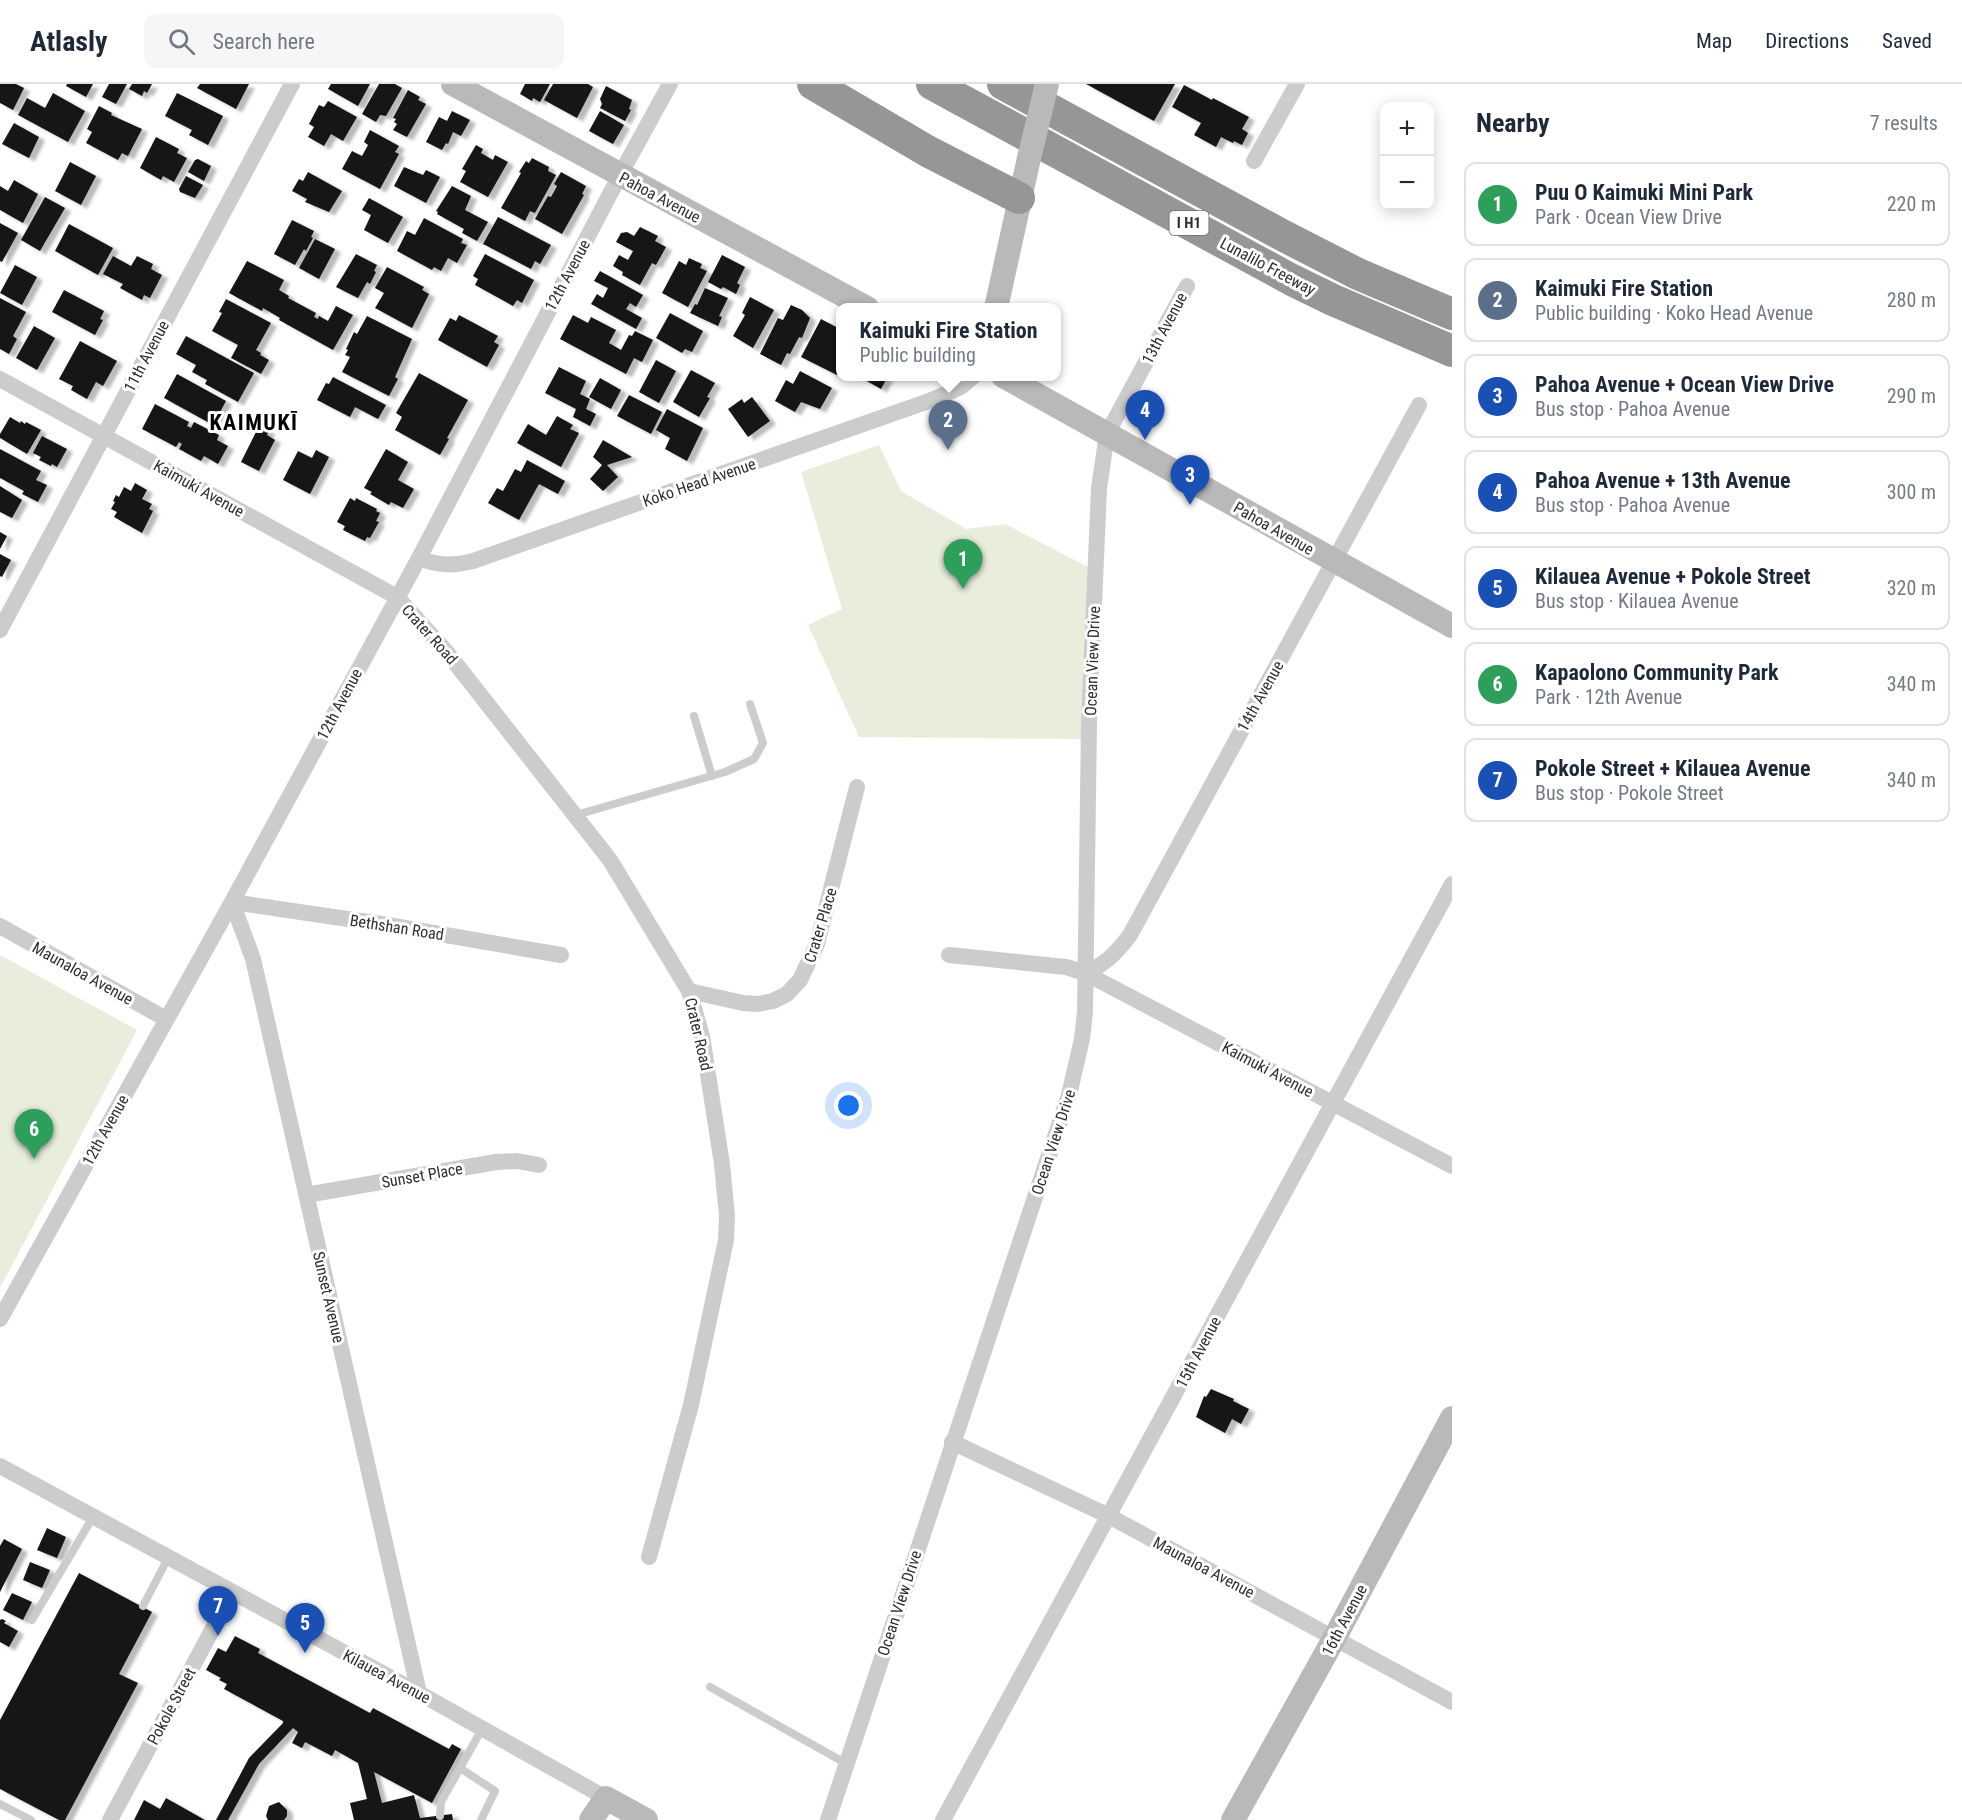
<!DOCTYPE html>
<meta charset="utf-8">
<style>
:root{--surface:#fff;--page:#f6f6f7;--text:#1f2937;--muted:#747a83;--line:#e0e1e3;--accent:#d93025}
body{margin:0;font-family:"Roboto Condensed",sans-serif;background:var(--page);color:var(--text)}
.controls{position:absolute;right:18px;top:18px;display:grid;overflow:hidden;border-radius:12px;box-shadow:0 3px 15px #0003}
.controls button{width:54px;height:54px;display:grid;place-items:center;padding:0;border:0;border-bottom:2px solid var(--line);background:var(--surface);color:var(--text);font:30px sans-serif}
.you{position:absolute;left:849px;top:1022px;width:21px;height:21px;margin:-15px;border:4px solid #fff;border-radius:50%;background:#1a73e8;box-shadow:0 0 0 9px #1a73e833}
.badge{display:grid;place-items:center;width:39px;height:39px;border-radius:50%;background:var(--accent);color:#fff;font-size:20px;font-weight:700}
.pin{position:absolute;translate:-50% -50px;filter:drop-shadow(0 2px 3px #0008)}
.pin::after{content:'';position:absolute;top:32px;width:21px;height:18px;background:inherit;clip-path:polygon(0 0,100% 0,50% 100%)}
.popup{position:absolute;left:836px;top:219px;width:225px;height:78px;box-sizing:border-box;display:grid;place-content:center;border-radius:12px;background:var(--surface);filter:drop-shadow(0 2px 4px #0005);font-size:20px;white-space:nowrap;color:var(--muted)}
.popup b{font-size:22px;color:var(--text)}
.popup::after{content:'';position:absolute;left:50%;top:100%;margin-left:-12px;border:12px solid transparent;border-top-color:var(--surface)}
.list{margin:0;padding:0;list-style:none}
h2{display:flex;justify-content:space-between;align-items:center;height:78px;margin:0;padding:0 24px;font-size:26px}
h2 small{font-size:20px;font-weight:400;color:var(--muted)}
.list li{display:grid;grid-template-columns:39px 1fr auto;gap:18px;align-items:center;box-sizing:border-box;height:84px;margin:0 12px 12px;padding:0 12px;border:2px solid var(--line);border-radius:12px}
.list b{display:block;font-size:22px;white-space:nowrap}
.list p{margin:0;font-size:20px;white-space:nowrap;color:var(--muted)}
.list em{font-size:20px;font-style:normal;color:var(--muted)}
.icon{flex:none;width:33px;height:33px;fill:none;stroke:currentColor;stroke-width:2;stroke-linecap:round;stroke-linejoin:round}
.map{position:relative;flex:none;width:1452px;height:1736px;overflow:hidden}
header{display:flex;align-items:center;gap:36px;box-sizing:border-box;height:84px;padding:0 30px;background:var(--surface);border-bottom:2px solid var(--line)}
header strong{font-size:28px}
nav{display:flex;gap:33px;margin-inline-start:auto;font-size:21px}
.search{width:420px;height:54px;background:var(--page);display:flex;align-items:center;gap:15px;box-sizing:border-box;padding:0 21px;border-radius:12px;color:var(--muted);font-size:22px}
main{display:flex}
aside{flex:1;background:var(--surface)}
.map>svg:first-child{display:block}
.park{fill:#e8eddc}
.building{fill:#161616;filter:url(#shadow)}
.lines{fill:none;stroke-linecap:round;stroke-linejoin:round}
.lane{stroke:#ccc;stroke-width:8}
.street{stroke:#ccc;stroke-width:16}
.secondary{stroke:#b9b9b9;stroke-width:24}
.highway{stroke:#969696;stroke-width:32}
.secondary-bridge{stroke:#b9b9b9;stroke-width:24}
.labels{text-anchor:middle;stroke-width:6;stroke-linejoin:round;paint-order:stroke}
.shield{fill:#fff;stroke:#6d6d6d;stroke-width:1.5}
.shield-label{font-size:15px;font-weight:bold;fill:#2f2f2f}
.street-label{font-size:16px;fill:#2f2f2f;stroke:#fff}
.district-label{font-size:22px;font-weight:bold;letter-spacing:1.5px;fill:#000;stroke:#fff}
</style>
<header>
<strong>Atlasly</strong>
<div class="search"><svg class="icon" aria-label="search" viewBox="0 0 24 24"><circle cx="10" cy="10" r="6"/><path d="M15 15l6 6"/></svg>Search here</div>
<nav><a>Map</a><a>Directions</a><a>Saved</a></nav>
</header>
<main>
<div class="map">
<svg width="1452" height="1736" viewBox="0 0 1452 1736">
<defs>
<filter id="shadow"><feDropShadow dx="6" dy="3.5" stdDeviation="1.5" flood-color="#0004"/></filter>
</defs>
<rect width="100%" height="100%" fill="#fff"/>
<path class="park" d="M879,361L901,407L966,445L1005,440L1090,484L1083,655L859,653L808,541L842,525L801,388Z
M0,871L137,946L0,1204Z"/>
<path class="building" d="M0,0H16L24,4L13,26L0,19Z
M67,0H93L86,13L66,2Z
M109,0H127L116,20L102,13Z
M132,0H152L147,9L144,7L142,12L129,5Z
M200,0H249L236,25L197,4Z
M331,0H370L358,22L328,5Z
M379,0H395L402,4L386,32L380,31L376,38L362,30Z
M525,0H550L540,18L533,14L532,17L520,10Z
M553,0H588L593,3L577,34L544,16Z
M1086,0H1175L1154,37Z
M1184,1L1212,16L1213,14L1249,33L1242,45L1248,49L1242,61L1234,57L1233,59L1221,53L1216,63L1194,51L1201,39L1172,23Z
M606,2L632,16L629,25L631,26L625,37L600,24L602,20L600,15Z
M408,6L420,13L418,16L426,20L407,53L393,46L397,40L394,38L396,35L393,34Z
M53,9L85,27L68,58L18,31L27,14L45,24Z
M177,9L223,32L208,61L189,51L192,46L165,32Z
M328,17L357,33L343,57L331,50L324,62L308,53L314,43L309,40L319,21L324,23Z
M99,22L112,29L111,31L142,45L128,72L122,69L118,76L86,59L92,48L87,45Z
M452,27L470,36L461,52L453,48L448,60L446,59L442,66L426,58L439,33L447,37Z
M600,27L624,41L613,60L589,47Z
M14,39L39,53L29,74L2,60Z
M370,46L399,62L395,68L399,70L380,105L342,85L352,67L362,72L368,61L364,58Z
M156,53L179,65L177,69L187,74L174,98L163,92L161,96L140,84Z
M476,61L483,65L481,69L493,76L495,71L508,78L488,113L460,98L466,87L462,85Z
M532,74L549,83L548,87L556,91L535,129L530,127L525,137L501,124L521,89L519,88L526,77L529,79Z
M198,75L211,82L204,97L188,88L195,76Z
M70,78L96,92L81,121L55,107Z
M404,83L423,91L426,86L440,93L426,119L394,102Z
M308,88L342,107L329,128L305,118L307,115L292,107L299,95L303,97Z
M561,88L586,102L582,110L584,111L562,150L535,135L548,112L551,113L557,102L554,100Z
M186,92L203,101L195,114L180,108L179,105Z
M14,96L38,110L23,139L0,126V102L8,107Z
M452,102L471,112L465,126L488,138L477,157L462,149L464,145L437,130L438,128L436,127Z
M45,113L65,124L40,167L21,156Z
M369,114L403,133L388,159L364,146L371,131L362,126Z
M498,133L551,161L540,180L535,177L531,185L483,160Z
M424,134L463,155L461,159L467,161L457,179L448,174L441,187L434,183L432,186L397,167L407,147L415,151Z
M292,136L314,147L311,153L313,154L306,167L304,165L295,181L274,170Z
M0,139L18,149L2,178L0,177Z
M69,140L113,164L98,191L55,167Z
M640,143L658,152L655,157L666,163L656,181L652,179L640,201L622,191L623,188L613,182L619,171L628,176L633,167L616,158L621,149L627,148L634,152Z
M315,155L335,165L319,195L299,184Z
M356,170L377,181L374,187L376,188L370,200L367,198L358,214L336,203Z
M485,170L534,196L522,219L517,216L513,222L475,201L478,195L473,192Z
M722,171L745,183L737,199L740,201L736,210L723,203L721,205L708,198Z
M113,172L131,182L137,172L153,180L151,185L162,191L150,214L144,211L142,216L120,204L123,200L103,190Z
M689,174L702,180L700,184L707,187L688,223L662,209L679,177L686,181Z
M247,177L284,196L279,206L289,212L288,214L316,229L314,233L318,235L319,232L328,237L336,222L353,231L333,266L279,236L280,234L263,224L262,227L229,209Z
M15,181L37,193L22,221L0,209Z
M387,183L424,203L422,206L429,210L412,244L375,224L384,209L375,204Z
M600,187L643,211L636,223L630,219L626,225L642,234L636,245L591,220L597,210L603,214L608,204L594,197Z
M705,204L728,214L719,232L722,233L718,242L690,229L695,220L697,221Z
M64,206L104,227L100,235L103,236L95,251L52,228Z
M750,213L774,226L753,264L733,252L745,231L742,229Z
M0,214L26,228L13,252L17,255L9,270L0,265Z
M226,215L271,239L256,266L261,269L260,271L269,276L261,290L231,274L238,261L212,247L222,229L219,228Z
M791,221L802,226L810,234L802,254L799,253L790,270L787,269L781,281L760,270L778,234L783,236Z
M670,229L703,247L692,268L685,265L682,269L656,254Z
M459,231L498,252L494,258L499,261L487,283L438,256L450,234L456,237Z
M573,231L588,239L591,233L616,246L609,259L621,266L629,251L632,252L635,247L653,256L642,278L634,274L626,290L560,255Z
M367,232L412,255L395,293L398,295L389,312L342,288L350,273L345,271L348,266L346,265L354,248L357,250Z
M821,235L840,245V285L837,291L801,273Z
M34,242L55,254L37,286L16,274Z
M186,252L254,289L238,318L205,300L207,296L192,288L196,281L176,270Z
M80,257L117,277L103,302L96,298L87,315L71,306L73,302L59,295Z
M656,276L676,287L659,319L639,308Z
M559,283L586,297L580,310L590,315L586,325L596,330L590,342L573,333L576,325L545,309Z
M691,286L715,299L707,313L710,314L699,333L673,318Z
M800,287L832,304L820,325L801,318L795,328L775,317L786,296L793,300Z
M419,289L468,316L447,354L449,355L440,371L395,346L402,333L396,329Z
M177,290L226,317L213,341L164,314Z
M858,292H888L881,305Z
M333,293L386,321L378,335L355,323L350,333L317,316L326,299L329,300Z
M600,294L621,306L611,325L589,313Z
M629,311L662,328L651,350L617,332Z
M752,313L770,337L748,353L728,325L742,315L744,319Z
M155,320L189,338L187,342L191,344L194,338L219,351L217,356L228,362L218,380L204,372L201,377L179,365L182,360L179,358L176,363L142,345Z
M667,325L703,344L687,377L665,365L670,354L656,346Z
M557,332L573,341L570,345L579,349L561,383L517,359L528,340L546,351Z
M10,333L20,339L21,337L25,340L26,338L41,346L27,370L0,354V350Z
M263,343L269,347L267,351L275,356L259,387L241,378L257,346L261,347Z
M42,352L67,365L57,383L52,380L51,382L39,376L41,373L33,369Z
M603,356L632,373L607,381L618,393L603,407L590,395L602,381L593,373Z
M0,365L41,387L36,396L47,401L38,418L22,410L24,407L0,394Z
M386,365L408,378L398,396L414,405L403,424L391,418L389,421L370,410L372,408L364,404Z
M316,366L329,373L310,410L283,396L298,367L312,374Z
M527,376L565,397L558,410L539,400L519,436L488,419L497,404L503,407L515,385L521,388Z
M135,399L147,406L142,415L152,420L149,425L153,427L142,449L114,433L117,428L111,425L115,418L113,417L116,411L119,413L124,403L131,407Z
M0,402L22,416L12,434L0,428Z
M350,414L355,417L356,414L377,425L376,427L380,429L376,437L379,438L370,454L367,453L365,457L343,446L345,442L337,438Z
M0,448L7,452L0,465Z
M0,470L11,476L2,493L0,492Z
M1211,1305L1234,1315L1233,1317L1249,1325L1241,1340L1232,1335L1225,1349L1196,1333L1204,1312L1206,1313Z
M47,1444L66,1453L57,1474L37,1466Z
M4,1455L22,1465L0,1508V1462Z
M30,1478L50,1486L42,1504L23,1496Z
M79,1489L152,1528L119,1590L138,1599L65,1736H59L0,1705V1636Z
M12,1509L32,1518L23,1536L3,1526Z
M2,1535L6,1537L4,1539L18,1547L9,1563L0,1558V1536Z
M235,1552L260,1565L258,1569L370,1629L373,1624L449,1665L452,1660L461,1665L432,1719L374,1688L382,1719L414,1711L420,1734L452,1730L453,1736H354L350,1719L367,1715L358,1679L335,1666L332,1672L305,1658L302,1664L292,1659L298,1648L293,1644L259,1680L228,1736H216L249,1674L283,1639V1637L224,1605L227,1600L219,1596L221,1594L206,1586L218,1564L226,1568Z
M166,1714L205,1736H134L144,1716L160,1725Z
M279,1718L287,1726V1732L284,1736H268L266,1732L269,1722Z"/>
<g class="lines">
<path class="lane" d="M694,632L712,692
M576,731L725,688L754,675L763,659L750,620
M143,1522L168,1474
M32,1536L93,1433
M710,1603L847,1680
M460,1684L495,1707L481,1736
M0,1720L31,1736
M440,1732L441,1718L482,1645"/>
<path class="street" d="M1254,77L1297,0
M0,295L397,513L445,566L610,776L689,907L702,952L722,1080L727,1132L726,1156L691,1321L649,1473
M419,474C438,482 453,482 473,477L929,317L961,303L974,292
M0,546L292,0
M0,842L166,935
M949,871L1066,883L1085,889L1452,1082
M1085,889C1105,881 1117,868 1130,851L1419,321
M689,907L743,919L758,920L773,917L787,910L800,896L817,860L857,703
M306,1111L496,1078L517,1077L539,1081
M0,1235L232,818L419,474L620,91L670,0
M952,1358L1109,1432L1452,1618
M0,1382L419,1609L606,1714
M419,1609L253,875L232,818L382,840L561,871
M110,1736L232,1509
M828,1736L1069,1011L1082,955L1085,928L1089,639L1099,404L1107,350L1187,202
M943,1736L1452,800"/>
<path class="secondary" d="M453,0L867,224
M996,224L1029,74
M1003,292L1452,542
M591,1736L606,1714L646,1736
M1233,1736L1335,1553L1452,1334"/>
<path class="highway" d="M813,0L929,68L1019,114
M932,0L1292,196L1333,216L1452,267
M1003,0L1282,151L1358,190L1452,230"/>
<path class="secondary-bridge" d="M1029,74L1047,0"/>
</g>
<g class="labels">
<rect class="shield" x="1169.5" y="127" width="39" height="24" rx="4.5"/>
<g class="shield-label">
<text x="1189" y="144">I H1</text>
</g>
<g class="street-label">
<text transform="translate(660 113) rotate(28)" y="6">Pahoa Avenue</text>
<text transform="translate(1268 182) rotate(28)" y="6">Lunalilo Freeway</text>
<text transform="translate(567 191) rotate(-62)" y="6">12th Avenue</text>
<text transform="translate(1164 244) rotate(-62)" y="6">13th Avenue</text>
<text transform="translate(146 272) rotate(-62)" y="6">11th Avenue</text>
<text transform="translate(699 398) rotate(-19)" y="6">Koko Head Avenue</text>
<text transform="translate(199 404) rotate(29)" y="6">Kaimuki Avenue</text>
<text transform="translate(1274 444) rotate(30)" y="6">Pahoa Avenue</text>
<text transform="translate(430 550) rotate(48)" y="6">Crater Road</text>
<text transform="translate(1092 577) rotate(-88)" y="6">Ocean View Drive</text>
<text transform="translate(1260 612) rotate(-61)" y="6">14th Avenue</text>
<text transform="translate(339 620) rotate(-62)" y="6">12th Avenue</text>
<text transform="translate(820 841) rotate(-73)" y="6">Crater Place</text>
<text transform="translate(397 843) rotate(9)" y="6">Bethshan Road</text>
<text transform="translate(83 889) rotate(29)" y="6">Maunaloa Avenue</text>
<text transform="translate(699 950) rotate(77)" y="6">Crater Road</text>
<text transform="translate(1268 985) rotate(28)" y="6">Kaimuki Avenue</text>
<text transform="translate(105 1046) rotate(-61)" y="6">12th Avenue</text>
<text transform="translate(1053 1058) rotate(-72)" y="6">Ocean View Drive</text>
<text transform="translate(422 1091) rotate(-10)" y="6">Sunset Place</text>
<text transform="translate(329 1213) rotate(77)" y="6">Sunset Avenue</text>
<text transform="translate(1198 1268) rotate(-62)" y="6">15th Avenue</text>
<text transform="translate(1204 1483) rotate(28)" y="6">Maunaloa Avenue</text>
<text transform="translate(899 1519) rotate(-72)" y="6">Ocean View Drive</text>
<text transform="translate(1344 1536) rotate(-62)" y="6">16th Avenue</text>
<text transform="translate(387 1592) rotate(28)" y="6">Kilauea Avenue</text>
<text transform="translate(171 1622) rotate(-62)" y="6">Pokole Street</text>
</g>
<g class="district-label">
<text x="254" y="346">KAIMUKĪ</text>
</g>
</g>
</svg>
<div class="controls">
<button>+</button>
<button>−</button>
</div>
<div class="you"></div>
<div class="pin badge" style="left:963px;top:505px;background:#2e9e5b">1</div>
<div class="pin badge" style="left:948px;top:366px;background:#5c6f8a">2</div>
<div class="popup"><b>Kaimuki Fire Station</b>Public building</div>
<div class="pin badge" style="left:1190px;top:421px;background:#1a4fb4">3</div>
<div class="pin badge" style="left:1145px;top:356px;background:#1a4fb4">4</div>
<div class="pin badge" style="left:305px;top:1569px;background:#1a4fb4">5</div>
<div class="pin badge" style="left:34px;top:1075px;background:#2e9e5b">6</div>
<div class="pin badge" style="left:218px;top:1552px;background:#1a4fb4">7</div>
</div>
<aside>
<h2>Nearby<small>7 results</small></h2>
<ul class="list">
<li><span class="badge" style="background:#2e9e5b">1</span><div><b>Puu O Kaimuki Mini Park</b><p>Park · Ocean View Drive</p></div><em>220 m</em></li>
<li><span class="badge" style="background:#5c6f8a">2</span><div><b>Kaimuki Fire Station</b><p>Public building · Koko Head Avenue</p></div><em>280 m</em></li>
<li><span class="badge" style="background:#1a4fb4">3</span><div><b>Pahoa Avenue + Ocean View Drive</b><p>Bus stop · Pahoa Avenue</p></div><em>290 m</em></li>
<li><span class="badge" style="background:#1a4fb4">4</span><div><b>Pahoa Avenue + 13th Avenue</b><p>Bus stop · Pahoa Avenue</p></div><em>300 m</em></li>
<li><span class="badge" style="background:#1a4fb4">5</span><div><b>Kilauea Avenue + Pokole Street</b><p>Bus stop · Kilauea Avenue</p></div><em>320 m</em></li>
<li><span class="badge" style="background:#2e9e5b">6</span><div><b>Kapaolono Community Park</b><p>Park · 12th Avenue</p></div><em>340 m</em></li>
<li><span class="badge" style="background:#1a4fb4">7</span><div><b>Pokole Street + Kilauea Avenue</b><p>Bus stop · Pokole Street</p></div><em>340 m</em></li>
</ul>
</aside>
</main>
